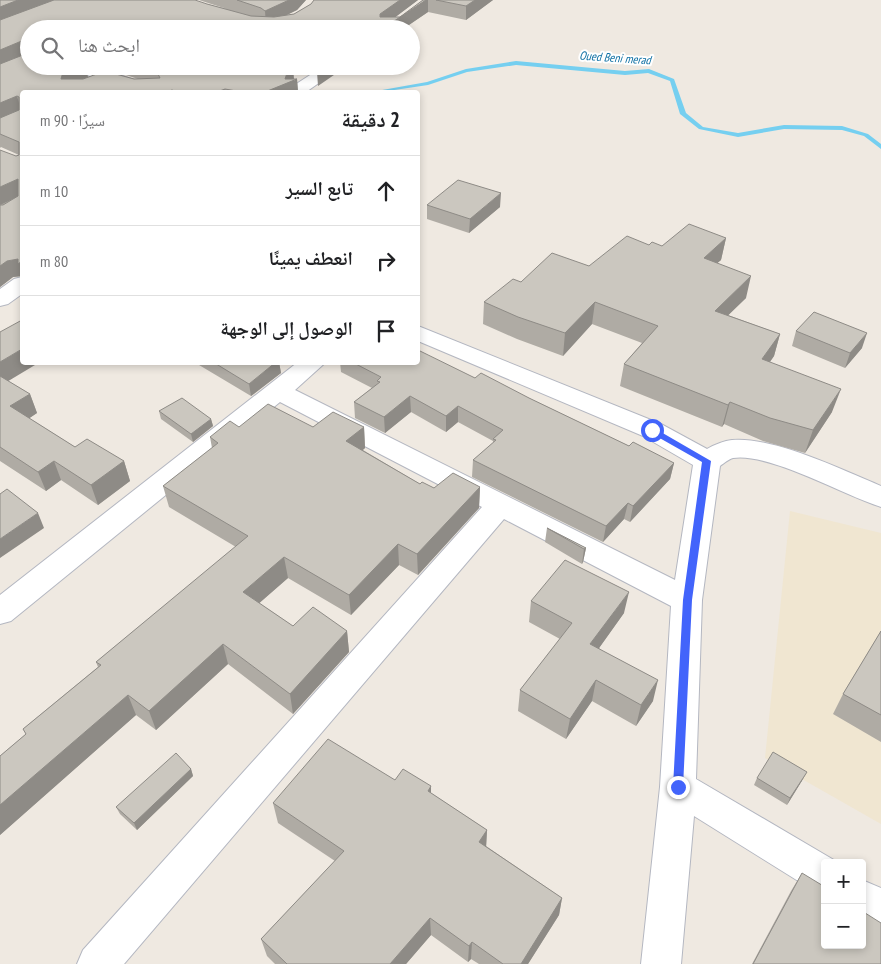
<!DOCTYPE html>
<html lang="ar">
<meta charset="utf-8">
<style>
:root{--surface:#fff;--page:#f2f2f2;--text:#202124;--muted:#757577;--line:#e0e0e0}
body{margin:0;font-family:"PT Sans Narrow","Noto Naskh Arabic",sans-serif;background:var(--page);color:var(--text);direction:rtl}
.controls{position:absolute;right:15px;bottom:15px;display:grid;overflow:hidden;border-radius:5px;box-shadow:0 2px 8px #0003}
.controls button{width:45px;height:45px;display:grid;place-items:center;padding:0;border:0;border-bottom:1px solid var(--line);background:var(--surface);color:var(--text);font:25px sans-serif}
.stop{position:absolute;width:15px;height:15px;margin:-11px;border:4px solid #4264fb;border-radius:50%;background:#fff}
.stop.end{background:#4264fb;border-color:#fff;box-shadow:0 1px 5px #0008}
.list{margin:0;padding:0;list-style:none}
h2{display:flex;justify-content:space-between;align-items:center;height:65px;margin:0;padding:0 20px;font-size:21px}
h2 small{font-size:16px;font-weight:400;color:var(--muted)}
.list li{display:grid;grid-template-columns:32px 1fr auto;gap:15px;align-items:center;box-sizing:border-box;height:70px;padding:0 20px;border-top:1px solid var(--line)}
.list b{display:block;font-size:19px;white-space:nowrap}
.list em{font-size:16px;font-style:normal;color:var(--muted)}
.icon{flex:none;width:28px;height:28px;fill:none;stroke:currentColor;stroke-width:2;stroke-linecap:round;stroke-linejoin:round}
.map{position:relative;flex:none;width:881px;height:964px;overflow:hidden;direction:ltr}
.search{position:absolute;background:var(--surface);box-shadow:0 2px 8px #0003;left:20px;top:20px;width:400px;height:55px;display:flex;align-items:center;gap:12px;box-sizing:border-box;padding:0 18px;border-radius:28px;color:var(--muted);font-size:19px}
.panel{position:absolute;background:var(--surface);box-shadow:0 2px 8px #0003;left:20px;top:90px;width:400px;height:275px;border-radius:5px;direction:rtl}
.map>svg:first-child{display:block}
.education{fill:#f0e6d1}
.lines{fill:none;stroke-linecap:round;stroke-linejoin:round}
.stream{fill:#75cff0;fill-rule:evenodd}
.minor-casing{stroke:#b4b7c1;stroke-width:2}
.minor{fill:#fff;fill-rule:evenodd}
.wall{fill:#afaba4}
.shaded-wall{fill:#8e8b86}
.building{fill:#cbc7bf;stroke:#8e8b86}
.route{fill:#4264fb}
.labels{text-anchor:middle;stroke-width:4;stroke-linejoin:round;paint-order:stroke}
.far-water-label{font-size:12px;font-style:italic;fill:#0d6fa3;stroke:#fff}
</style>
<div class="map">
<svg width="881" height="964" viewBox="0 0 881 964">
<rect width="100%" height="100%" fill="#efe9e1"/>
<path class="education" d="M790,511L881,533V824L765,758Z"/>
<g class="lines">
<path class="stream" d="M516,61L625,71L649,69L674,79L686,113L703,127L738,133L784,125L842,126L868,134L881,144V149L864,136L842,130L784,129L738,137L699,129L680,114L670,81L648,73L625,75L516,65L467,72L428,85L381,92H371L427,82L466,69Z"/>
<g class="minor-casing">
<path id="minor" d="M67,66H92L159,88L161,92H138L69,69Z
M324,66H343L306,92H288L290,88Z
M22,277V294L8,304L0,306V289L14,279Z
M418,326L661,424L707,449C714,445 723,441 732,440C772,436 843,470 881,486V507C845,496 768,452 733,458C729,459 724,463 720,466L702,600L696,779L839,863H825V895L811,889L694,816L681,964H641L660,787L671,606L504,519L124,964H77L83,950L482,507L280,402L11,621L0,624V595L298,362H326L295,390L675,580L693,465L643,436L418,341Z
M862,880L881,888V931L862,922Z"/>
</g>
<use href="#minor" class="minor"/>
</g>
<path class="wall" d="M0,0L207,4L227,9L199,0H306L297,10L287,15L294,14L311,4L314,0H418L395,17H400L423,0H493L466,20L428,12L403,29H29L88,77L138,79L99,66H290L293,69L294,79H297L298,92H22V276L13,277L0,287V205L8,202L0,205L16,156L19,155L1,147L0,148Z
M297,66H321L309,74Z
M427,205L500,207L469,233L427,219Z
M726,238L721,260L717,263L746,298L728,315L780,334L774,356L770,362L832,412L805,453L763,441L724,424L722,427L620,386L624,364L642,343L592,324L563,356L517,339L483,324L484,302L521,282L589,266L649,245L662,246Z
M796,331L862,348L845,368L792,346Z
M0,332L8,381L30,394L37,413L29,418L75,447L124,461L130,481L98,505L61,480L46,491L0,461Z
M194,362H279L281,373L251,396Z
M340,362H418L475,378L529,398L629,446L674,463L670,479L630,522L624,519L603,542L472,477L473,460L493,443V441L458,422L446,432L411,412L385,433L355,418L354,402L372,388L341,372Z
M159,411L211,419L213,426L193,442L161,419Z
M239,427H364L365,448L363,450L420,484L434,488L480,487L479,508L418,575L399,565L351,615L288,578L259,603L293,626L347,631L349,652L293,714L228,664L156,730L136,715L0,835V756L26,734L23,729L98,667L96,662L236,547L169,507L163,486L212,448L210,437Z
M547,528L586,548L583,562L582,564L545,542Z
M531,601L624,613L599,648L653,701L636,726L592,701L566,739L518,711L520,690L560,639L529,622Z
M881,631V742L833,714L843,694Z
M191,769L193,776L137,830L120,814L116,807Z
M757,778L803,779L787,805L754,785Z
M395,780L431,786V793L487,830L486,846L562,898L559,915L528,964H479L471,959L468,962L431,935L406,964H275L267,956L261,939L335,861L278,823L273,803Z
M802,873L881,964H752L791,891Z"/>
<path class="shaded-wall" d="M18,0H56L0,22V7Z
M289,0H306L297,10L266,25L265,11Z
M400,0H418L381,28L380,14Z
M426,0H428V12L403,29H382Z
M475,0H493L466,20V6Z
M24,40L28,54L0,65V50Z
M77,66H85L88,77L67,86L61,79L63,72Z
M308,66H321L309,74Z
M325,66H347L318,86L317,72Z
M293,69L294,81L297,79L298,92H265L285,79L287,73Z
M225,89L226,92H217Z
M17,96L21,110L0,119V103Z
M18,179L22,195L0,205V187Z
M501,193L500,207L469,233L470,219Z
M726,238L721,260L699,279L704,258Z
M18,259L22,261V277V276L13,277L0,287V266L7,261Z
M751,276L746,298L710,333L715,311Z
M595,302L592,324L563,356L565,333Z
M867,333L862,348L845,368L850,353Z
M780,334L774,356L756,381L762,359Z
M22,349V362H40L0,386V362Z
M276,362H279L281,373L251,396L249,384Z
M841,389L832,412L805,453L813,430Z
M30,394L37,413L18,426L10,406Z
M410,396L411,412L385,433L384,417Z
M730,402L724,424L722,427L728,405Z
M458,406V422L446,432V416Z
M211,419L213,426L193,442L191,434Z
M364,427L365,448L348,462L346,441Z
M54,461L61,480L46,491L38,472Z
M124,461L130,481L98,505L91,485Z
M674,463L670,479L630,522L633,506Z
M480,487L479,508L418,575L417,554Z
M628,503L624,519L603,542L606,526Z
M38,513L44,528L0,558V539Z
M398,544L399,565L351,615L349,595Z
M586,548L583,562L582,564L584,549Z
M284,557L288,578L248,613L243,592Z
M629,592L624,613L587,665L590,644Z
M347,631L349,652L293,714L290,694Z
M223,644L228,664L156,730L149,711Z
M596,680L592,701L566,739L570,719Z
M658,680L653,701L636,726L641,705Z
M128,695L136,715L0,835V805Z
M191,769L193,776L137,830L134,823Z
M807,772L803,779L787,805L790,798Z
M431,786V805L428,791Z
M487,830L486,849L479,842Z
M562,898L559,915L528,964H521Z
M430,918L431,935L406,964H390Z
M472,942L471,959L468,962L469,946Z"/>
<path class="building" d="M0,0H18L0,7Z
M54,0H195L207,4L251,16L274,17L294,14L311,4L314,0H400L380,14V17H400L423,0H426L382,29H29V66H77L63,72L61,79H83L105,71L134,79L160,78L157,72L139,66H290L293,69L287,73L285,79H297L265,92H242L225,89L217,92H177L172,90L166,92H22V261L18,264V259L7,261L0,266V205H3L18,196V179L0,187V150L16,156L19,155V142L0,134V118L19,110V97L17,96L0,103V64L28,53L27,42L24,40L0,50V20Z
M237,0H289L265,11L261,8Z
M436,0H475L466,6Z
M458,180L501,193L470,219L427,205Z
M689,224L726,238L704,258L751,276L715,311L780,334L762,359L841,389L813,430L770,418L730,402L728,405L624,364L658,326L595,302L565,333L518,317L484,302L513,279L521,282L552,253L589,266L627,236L649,245L652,242L662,246Z
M814,312L867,333L850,353L796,331Z
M22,320V349L0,362V332Z
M418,350L475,378L481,373L529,398L629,446L633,442L674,463L633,506L628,503L606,526L473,460L496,440L493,439L503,430L458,406L446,416L410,396L384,417L354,402L380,382L377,381L381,377L352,362H418Z
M213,362H276L249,384Z
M0,376L30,394L10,406L75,447L87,439L124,461L91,485L54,461L38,472L0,447Z
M182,398L211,419L191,434L159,411Z
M268,404L313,427L333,412L364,427L346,441L420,484L422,482L434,488L453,473L480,487L417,554L398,544L349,595L284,557L243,592L293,626L313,607L347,631L290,694L223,644L149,711L128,695L0,805V756L26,734L23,729L101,665L96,662L248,536L163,486L218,443L210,437L230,421L239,427Z
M7,489L38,513L0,539V494Z
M547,528L586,548L584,549Z
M565,560L629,592L590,644L658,680L641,705L596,680L570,719L520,690L572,623L531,601Z
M881,631V715L843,694Z
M328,739L395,780L403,769L431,786L428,791L487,830L479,842L562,898L521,964H503L472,942L469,946L430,918L390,964H287L261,939L344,851L273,803Z
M773,752L807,772L790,798L757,778Z
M176,753L191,769L134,823L116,807Z
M802,873L825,887V945H862V911L881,923V964H753Z"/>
<path class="route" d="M649,428H654L711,461L692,600L683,787L678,792L673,787L683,600L702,462L649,432Z"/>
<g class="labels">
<g class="far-water-label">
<text transform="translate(615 58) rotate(4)" y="4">Oued Beni merad</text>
</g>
</g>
</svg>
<div class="controls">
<button>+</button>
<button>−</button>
</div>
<div class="stop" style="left:652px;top:430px"></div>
<div class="stop end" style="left:678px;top:787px"></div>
<div class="search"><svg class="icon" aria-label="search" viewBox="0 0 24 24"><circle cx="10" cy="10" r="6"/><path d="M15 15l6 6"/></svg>ابحث هنا</div>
<section class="panel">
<h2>2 دقيقة<small>سيرًا · 90 m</small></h2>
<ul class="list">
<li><svg class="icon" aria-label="ahead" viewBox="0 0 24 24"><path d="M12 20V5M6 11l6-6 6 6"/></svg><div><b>تابع السير</b></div><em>10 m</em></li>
<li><svg class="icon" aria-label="right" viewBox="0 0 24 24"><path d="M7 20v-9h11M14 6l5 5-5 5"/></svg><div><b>انعطف يمينًا</b></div><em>80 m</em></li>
<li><svg class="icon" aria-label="arrive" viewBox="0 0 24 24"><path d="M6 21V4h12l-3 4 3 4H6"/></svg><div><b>الوصول إلى الوجهة</b></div></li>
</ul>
</section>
</div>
